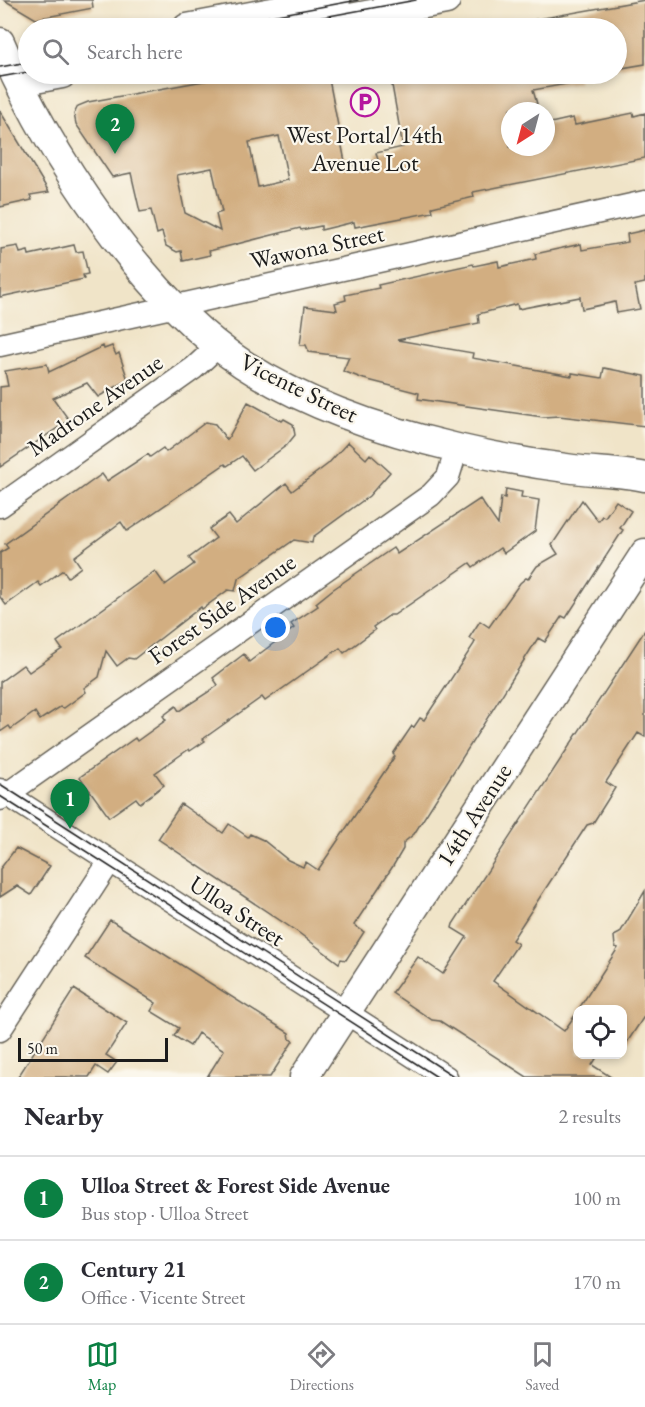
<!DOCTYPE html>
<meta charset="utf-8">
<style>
:root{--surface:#fff;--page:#f2f2f3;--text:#2b2b33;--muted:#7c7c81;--line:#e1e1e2;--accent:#0b8043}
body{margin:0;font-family:"EB Garamond",serif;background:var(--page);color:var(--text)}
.controls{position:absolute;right:18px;bottom:18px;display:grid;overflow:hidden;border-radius:12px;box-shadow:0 3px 9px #0003}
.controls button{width:54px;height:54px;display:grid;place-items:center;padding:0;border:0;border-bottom:2px solid var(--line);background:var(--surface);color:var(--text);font:30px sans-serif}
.compass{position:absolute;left:501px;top:102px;width:54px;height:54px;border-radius:50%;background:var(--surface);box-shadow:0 3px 9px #0003;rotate:216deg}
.scale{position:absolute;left:18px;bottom:15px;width:150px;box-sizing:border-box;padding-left:6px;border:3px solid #1c1c1c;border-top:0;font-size:16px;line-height:21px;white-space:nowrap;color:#1c1c1c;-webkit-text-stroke:4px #fbf7ec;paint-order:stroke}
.you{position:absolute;left:276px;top:628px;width:21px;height:21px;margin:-15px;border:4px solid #fff;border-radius:50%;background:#1a73e8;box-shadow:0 0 0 9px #1a73e833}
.badge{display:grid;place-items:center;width:39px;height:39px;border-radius:50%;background:var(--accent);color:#fff;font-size:20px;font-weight:700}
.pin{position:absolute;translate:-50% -50px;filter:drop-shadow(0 2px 3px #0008)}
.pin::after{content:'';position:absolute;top:32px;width:21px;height:18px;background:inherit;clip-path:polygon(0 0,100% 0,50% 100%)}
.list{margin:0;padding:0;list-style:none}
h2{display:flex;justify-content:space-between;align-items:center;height:78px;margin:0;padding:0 24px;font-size:26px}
h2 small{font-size:20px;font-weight:400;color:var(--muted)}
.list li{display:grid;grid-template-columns:39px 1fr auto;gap:18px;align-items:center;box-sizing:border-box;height:84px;padding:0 24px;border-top:2px solid var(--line)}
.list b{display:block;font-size:22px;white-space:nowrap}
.list p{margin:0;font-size:20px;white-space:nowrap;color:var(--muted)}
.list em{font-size:20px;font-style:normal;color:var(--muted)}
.icon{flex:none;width:33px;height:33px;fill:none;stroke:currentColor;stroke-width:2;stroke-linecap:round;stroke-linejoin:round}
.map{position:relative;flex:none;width:645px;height:1077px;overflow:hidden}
.search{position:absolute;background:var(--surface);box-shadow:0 3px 9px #0003;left:18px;right:18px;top:18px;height:66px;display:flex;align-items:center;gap:15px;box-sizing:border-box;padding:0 21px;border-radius:33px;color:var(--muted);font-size:22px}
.sheet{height:246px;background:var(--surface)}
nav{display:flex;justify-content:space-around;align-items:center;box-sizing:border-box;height:84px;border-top:2px solid var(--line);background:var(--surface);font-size:16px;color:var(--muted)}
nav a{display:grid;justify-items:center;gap:3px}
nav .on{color:var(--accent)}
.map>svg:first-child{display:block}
.building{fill:#d2ae81;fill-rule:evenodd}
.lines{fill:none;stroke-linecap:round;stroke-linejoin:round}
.minor-casing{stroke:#666258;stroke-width:25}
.tertiary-casing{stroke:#666258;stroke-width:31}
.minor{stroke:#fff;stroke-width:22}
.tertiary{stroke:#fff;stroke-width:28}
.tram{stroke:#1c1c1c;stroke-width:1.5}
.labels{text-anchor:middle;stroke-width:4.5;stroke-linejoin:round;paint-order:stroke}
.poi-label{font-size:24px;fill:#1c1c1c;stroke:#fbf7ec}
.street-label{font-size:24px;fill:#1c1c1c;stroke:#fbf7ec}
</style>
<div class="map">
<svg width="645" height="1077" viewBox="0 0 645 1077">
<rect width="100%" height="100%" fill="#fbf7ec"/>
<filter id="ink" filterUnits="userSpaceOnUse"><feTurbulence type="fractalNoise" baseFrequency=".0167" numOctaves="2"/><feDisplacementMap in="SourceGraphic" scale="12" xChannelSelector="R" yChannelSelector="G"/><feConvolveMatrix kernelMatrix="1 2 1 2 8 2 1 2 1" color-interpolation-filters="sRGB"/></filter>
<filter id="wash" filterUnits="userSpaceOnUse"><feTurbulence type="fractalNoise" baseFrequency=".008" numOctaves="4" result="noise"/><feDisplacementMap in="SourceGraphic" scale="24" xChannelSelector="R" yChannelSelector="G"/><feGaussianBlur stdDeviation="1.35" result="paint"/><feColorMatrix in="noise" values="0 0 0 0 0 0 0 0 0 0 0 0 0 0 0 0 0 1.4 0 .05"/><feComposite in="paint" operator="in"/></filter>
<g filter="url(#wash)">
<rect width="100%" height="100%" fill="#f0e4c8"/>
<g id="blocks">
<path class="building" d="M4,0H92L93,8L36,19Z
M645,0V64L616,69V28H533L532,20Z
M242,74H328L346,167L378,160L376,153L403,147L390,74H577L578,82L533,90L537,104L510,109V147H546V124L573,118L575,125L633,113L634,116L645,113V158L473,192L474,197L432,207L433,212L355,227L354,222L321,230V226L301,230L300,228L209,251L210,255L183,261L181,251L177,252L166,246L162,232L157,234L151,210L140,212L131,173L112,177L76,124L74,114L78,106L88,102ZM279,136L288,180L258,187L249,142ZM212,168L222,212L216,214L220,231L185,213L177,175Z
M0,111L49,192L30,195L32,200L0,207Z
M645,230V283L635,285L640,309L617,313L615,302L582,309L580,297L518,309L517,304L478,314L479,323L397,340L473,353L472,358L572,376V373L602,378L604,368L645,376V426L559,416L543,417L418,399L419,393L364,379L343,371L349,357L309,352L306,345H300L305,306L337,310L335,303L346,300L345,295L379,288L378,285L473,264L474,266L498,261L499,267L536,259L535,254L581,244L582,250L628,242L627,234Z
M74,245L76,252L83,251L88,274L83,275L84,279L0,297L1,249L18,246L20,253L28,251L29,255Z
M103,346L104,349L112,346L116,355L119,353L128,380L98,397L87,383L53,398L69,420L0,467V387L8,386L5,371L47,364L49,372Z
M248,402L282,421L284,419L293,424L295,435L287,445L253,470L242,456L227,466L225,464L127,531L121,522L74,557L81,567L68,577L63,570L41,586L38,582L6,605L0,597V553L8,548L5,544L102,474L107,481L148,454L150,457L163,448L166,452L206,422L215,424L227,440Z
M348,442L366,459L370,454L390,472L369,496L313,537L312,543L294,540L238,579L235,591L228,590L202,609L201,607L134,659L128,658L117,666L106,651L99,677L84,688L86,692L64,708L60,707L40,720L35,712L11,729L9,726L0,732V682L23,665L29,672L62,649L57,642L155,571L165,585L194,564L189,558L216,538L209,529L229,515L236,524L286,483L292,491L328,464Z
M506,489L522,492L521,497L539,500L535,531L504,553L500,548L473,567L470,563L394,615H390L373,627L375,630L344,653L340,648L265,701L262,697L203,739L205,741L190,751L189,749L155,773L164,785L140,803L136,798L109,817L80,777L135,738L137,741L166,720L163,716L176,706L179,711L216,687L218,685L213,678L244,654L249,662L262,652L294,628L291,624L318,606L316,603L332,590L393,548L397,554L480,499L498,525L501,497L505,498Z
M582,500L598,521L602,516L605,517L616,501L631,511L620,528L623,530L566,618L562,616L545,642L538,638L414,834L403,843V849L393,866L354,925L364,932L346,960L341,959L339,963L299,933L158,839L181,804L223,833L229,824L248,837L250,834L263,840L288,860L303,867L306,862L318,870L395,756L393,754L412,726L414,727L420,718L424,720L474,644L475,641L469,638L480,621L489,627L520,583L526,578L528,579L537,566L558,554L552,545Z
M645,630V737L638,733L606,782L615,788L593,823L587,825L512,940L518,944L493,981L564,1031L578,1011V1054H599L592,1065L611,1077H527L440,1021L432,1020L392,993L418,957L443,974L467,937L452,928L453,924Z
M16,848L50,866L31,895L17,886L0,897V869Z
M645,891V1015L622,1050V1010H578L618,948L615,947L614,936L620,933Z
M110,920L289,1033L290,1039L293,1041L270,1077H207L224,1050L198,1033L190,1046L174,1036L179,1028L151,1011L156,1003L85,958Z
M74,989L127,1023L106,1055L117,1062L108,1074L96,1066L89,1077H18Z"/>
</g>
</g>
<g filter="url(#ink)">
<use href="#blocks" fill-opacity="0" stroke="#666258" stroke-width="1.5"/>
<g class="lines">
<g class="minor-casing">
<path id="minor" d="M0,345L645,202
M0,506L194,368L219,345
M0,790L446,1077
M0,799L431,495L448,477L457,448
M0,1030L110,861"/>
</g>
<g class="tertiary-casing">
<path id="tertiary" d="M187,28L336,0
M297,28L446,0
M0,42C46,150 143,298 243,364C306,405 384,431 457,448C495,457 534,464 573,469C597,472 622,472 645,477
M19,82L62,74
M304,1077L645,553"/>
</g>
<use href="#minor" class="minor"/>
<use href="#tertiary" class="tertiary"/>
<path class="tram" d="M206,28L358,0
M264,28L416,0
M0,67L28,62
M0,77L28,72
M0,784L455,1077
M0,796L437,1077"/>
</g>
</g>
<defs>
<g id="parking-ring" transform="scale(1.5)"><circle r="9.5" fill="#fbf7ec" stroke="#b5179e" stroke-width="1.5"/><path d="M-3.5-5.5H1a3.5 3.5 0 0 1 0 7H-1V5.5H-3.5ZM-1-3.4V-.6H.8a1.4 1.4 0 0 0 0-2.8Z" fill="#b5179e"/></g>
</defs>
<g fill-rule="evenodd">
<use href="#parking-ring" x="365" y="102"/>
</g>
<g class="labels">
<g class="poi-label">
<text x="365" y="143">West Portal/14th<tspan x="365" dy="28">Avenue Lot</tspan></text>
</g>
<g class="street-label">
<text transform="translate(317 247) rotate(-12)" y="8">Wawona Street</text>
<text transform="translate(299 388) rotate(26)" y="8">Vicente Street</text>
<text transform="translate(95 405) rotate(-35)" y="8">Madrone Avenue</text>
<text transform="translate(222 609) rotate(-35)" y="8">Forest Side Avenue</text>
<text transform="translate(474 815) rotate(-57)" y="8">14th Avenue</text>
<text transform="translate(237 911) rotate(33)" y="8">Ulloa Street</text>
</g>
</g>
</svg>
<div class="controls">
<button><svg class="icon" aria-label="locate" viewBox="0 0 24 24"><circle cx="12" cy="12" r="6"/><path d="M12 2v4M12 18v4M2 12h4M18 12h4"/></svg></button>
</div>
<svg class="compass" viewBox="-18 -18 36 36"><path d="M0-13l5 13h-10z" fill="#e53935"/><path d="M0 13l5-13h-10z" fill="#7c7c81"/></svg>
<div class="scale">50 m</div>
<div class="you"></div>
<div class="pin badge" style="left:70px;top:829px">1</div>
<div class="pin badge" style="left:115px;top:154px">2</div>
<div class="search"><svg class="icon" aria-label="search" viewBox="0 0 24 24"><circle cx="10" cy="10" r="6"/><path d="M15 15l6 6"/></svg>Search here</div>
</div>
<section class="sheet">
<h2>Nearby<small>2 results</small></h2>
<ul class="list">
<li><span class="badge">1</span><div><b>Ulloa Street &amp; Forest Side Avenue</b><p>Bus stop · Ulloa Street</p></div><em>100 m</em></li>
<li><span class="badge">2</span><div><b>Century 21</b><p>Office · Vicente Street</p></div><em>170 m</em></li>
</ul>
</section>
<nav>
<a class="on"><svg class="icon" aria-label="map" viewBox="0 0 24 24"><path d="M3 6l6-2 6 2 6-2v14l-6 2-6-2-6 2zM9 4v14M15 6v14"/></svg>Map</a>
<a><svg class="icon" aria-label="directions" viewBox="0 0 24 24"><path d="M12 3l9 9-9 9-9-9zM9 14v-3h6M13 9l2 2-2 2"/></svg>Directions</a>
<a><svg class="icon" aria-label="saved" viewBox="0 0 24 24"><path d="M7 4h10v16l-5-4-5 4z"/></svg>Saved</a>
</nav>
